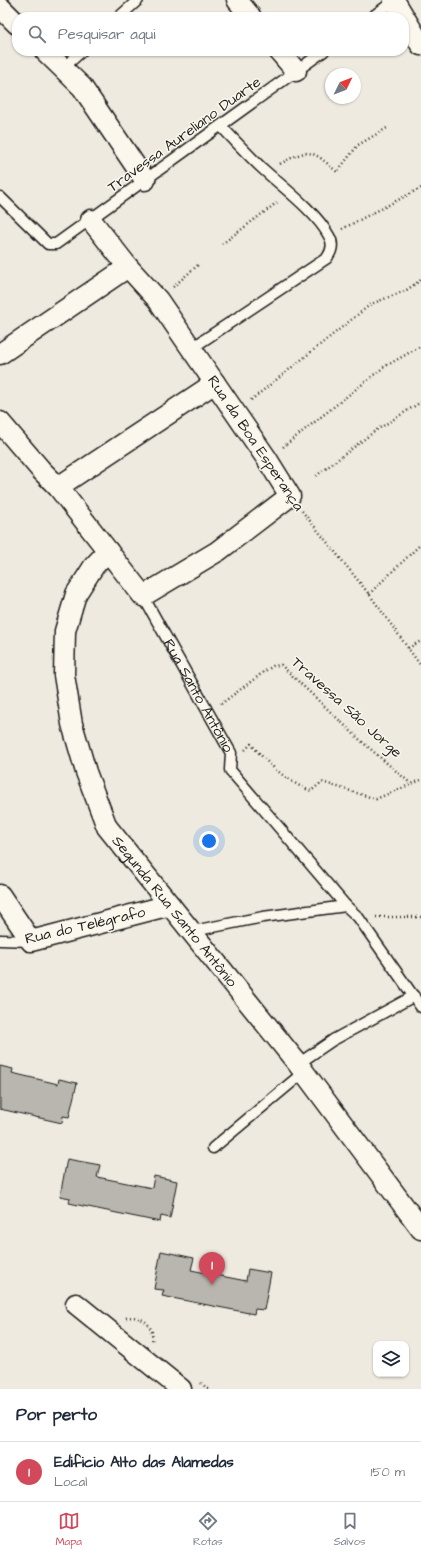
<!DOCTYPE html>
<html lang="pt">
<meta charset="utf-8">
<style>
:root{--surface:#fff;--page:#f6f6f7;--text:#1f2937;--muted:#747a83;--line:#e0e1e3;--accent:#d1495b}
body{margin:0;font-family:"Architects Daughter",sans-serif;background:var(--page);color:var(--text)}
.controls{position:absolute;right:12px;bottom:12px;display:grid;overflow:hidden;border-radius:8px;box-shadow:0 1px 3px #0004}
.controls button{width:36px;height:36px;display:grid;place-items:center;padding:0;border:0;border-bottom:1px solid var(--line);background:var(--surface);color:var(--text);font:20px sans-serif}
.compass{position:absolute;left:325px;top:68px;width:36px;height:36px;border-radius:50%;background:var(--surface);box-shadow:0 1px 3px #0004;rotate:47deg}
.you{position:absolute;left:209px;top:841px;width:14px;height:14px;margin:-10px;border:3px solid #fff;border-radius:50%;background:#1a73e8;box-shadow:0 0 0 6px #1a73e833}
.badge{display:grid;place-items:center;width:26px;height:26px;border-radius:50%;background:var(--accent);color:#fff;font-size:13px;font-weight:700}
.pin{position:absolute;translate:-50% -33px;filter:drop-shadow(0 1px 2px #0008)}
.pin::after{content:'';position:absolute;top:21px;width:14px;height:12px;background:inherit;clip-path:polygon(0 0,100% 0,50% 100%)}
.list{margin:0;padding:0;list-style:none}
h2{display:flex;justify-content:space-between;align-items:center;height:52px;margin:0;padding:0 16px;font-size:17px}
h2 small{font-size:13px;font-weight:400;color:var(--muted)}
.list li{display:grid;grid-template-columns:26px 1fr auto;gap:12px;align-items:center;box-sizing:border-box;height:60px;padding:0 16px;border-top:1px solid var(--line)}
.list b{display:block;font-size:15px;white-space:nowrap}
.list p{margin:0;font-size:13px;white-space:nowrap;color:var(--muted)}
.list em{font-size:13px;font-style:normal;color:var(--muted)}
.icon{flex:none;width:22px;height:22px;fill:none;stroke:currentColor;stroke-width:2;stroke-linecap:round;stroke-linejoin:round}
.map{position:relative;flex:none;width:421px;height:1389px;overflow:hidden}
.search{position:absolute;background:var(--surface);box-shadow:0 1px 3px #0004;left:12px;right:12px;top:12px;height:44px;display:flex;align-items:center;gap:10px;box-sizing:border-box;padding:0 14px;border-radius:16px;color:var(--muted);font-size:15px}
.sheet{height:112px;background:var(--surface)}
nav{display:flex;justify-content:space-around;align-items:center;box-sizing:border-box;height:56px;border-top:1px solid var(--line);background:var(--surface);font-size:11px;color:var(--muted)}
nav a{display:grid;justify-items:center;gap:2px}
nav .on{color:var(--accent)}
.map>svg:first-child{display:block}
.building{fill:#b9b6af;stroke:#1c1c1c}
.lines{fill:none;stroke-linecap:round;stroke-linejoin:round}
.lane-casing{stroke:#1c1c1c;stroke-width:13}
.street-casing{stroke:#1c1c1c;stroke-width:23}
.path{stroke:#1c1c1c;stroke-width:2.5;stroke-dasharray:1 3;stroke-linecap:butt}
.lane{stroke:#fbf7ec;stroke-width:10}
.street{stroke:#fbf7ec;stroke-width:20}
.labels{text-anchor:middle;stroke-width:3;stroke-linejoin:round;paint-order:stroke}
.street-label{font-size:15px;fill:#1c1c1c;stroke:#fbf7ec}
</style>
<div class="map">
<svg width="421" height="1389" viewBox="0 0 421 1389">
<rect width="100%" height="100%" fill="#eeeadf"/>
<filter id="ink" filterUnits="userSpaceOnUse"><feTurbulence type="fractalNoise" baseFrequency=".025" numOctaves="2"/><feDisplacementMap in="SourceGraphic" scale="8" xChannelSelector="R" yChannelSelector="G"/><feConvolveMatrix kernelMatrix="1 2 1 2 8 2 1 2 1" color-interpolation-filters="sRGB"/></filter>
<g filter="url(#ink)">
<path class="building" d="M0,1066L13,1069L12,1073L58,1084L59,1079L77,1083L69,1117L63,1116L62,1123L0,1109Z
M67,1159L100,1165L97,1177L152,1188L154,1176L177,1181L170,1218L161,1216L160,1222L69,1203L70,1198L60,1196Z
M161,1251L194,1258L191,1270L246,1281L248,1269L271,1273L264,1310L255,1309L254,1314L162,1296L164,1290L154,1289Z"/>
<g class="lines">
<g class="lane-casing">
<g id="lane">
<path d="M119,17L138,0"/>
<path d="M372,17L394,1"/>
<path d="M63,68L82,51"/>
<path d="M0,197L48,244H56L324,51"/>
<path d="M192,348L327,258C332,251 334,244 329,236C317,213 284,188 264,170C249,156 235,141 221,126"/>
<path id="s1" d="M143,596L231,753L230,770L346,906L358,917L421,1007"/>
<path d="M193,931L263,917L346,906"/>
<path d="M0,940L31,941"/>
<path d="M298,1064L333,1040L414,996"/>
<path d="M213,1148L304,1072"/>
</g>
</g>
<g class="street-casing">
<g id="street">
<path d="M237,0L251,17"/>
<path d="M394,0L421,45"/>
<path d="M0,7L17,24"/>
<path d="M45,51L82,87L145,180"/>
<path d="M279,51L296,71"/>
<path d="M0,354L128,267"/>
<path d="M0,422L41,470L58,487L143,596L218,551L290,496L267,459L158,300L128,267L91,220"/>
<path d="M58,487L215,383"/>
<path id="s2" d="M108,551L94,566L76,594L65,631L64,675L72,724L86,772L107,827L298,1064L421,1229"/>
<path d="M0,895L31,941L170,905"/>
<path d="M76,1304L181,1389"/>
</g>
</g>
<path class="path" d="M280,164C310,147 312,150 337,172L358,145L387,128
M342,229L421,188
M222,244L279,201
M173,287L198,265
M251,400L371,304L405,291L421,280
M283,447L384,367L421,346
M316,476L375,431L421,402
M302,511L369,594L421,666
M369,594L421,544
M408,648L421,641
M221,704L265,671L273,666L281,665L360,740L410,783
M245,750L251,744C268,764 287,782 311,791L322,782L376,799L421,780
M376,917H421
M126,1318C141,1314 155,1325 152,1341
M201,1383L208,1389"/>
<use href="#lane" class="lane"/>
<use href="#street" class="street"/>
</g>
</g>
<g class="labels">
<g class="street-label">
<text transform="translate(184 134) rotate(-36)" y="5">Travessa Aureliano Duarte</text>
<text transform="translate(256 443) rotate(56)" y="5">Rua da Boa Esperança</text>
<text dy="5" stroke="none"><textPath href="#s1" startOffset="114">Rua Santo Antônio</textPath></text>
<text transform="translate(347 707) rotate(42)" y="5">Travessa São Jorge</text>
<text dy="5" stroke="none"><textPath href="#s2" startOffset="403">Segunda Rua Santo Antônio</textPath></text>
<text transform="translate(85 925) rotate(-13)" y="5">Rua do Telégrafo</text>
</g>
</g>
</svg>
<div class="controls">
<button><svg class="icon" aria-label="layers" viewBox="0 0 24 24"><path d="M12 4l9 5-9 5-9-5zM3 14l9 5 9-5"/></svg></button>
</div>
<svg class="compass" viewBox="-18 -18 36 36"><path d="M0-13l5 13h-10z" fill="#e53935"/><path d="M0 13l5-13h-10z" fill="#747a83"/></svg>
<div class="you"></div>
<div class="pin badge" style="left:212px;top:1285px">1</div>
<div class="search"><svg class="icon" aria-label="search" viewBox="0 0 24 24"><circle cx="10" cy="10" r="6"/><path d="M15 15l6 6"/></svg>Pesquisar aqui</div>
</div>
<section class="sheet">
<h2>Por perto<small></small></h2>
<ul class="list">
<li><span class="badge">1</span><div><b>Edificio Alto das Alamedas</b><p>Local</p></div><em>150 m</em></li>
</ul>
</section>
<nav>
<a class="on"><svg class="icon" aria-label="map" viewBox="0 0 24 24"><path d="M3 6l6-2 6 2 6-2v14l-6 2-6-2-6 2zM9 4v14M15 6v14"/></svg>Mapa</a>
<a><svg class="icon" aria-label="directions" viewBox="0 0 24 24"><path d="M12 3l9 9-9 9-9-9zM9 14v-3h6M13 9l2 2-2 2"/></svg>Rotas</a>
<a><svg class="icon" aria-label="saved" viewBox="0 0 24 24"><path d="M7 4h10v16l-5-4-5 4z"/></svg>Salvos</a>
</nav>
